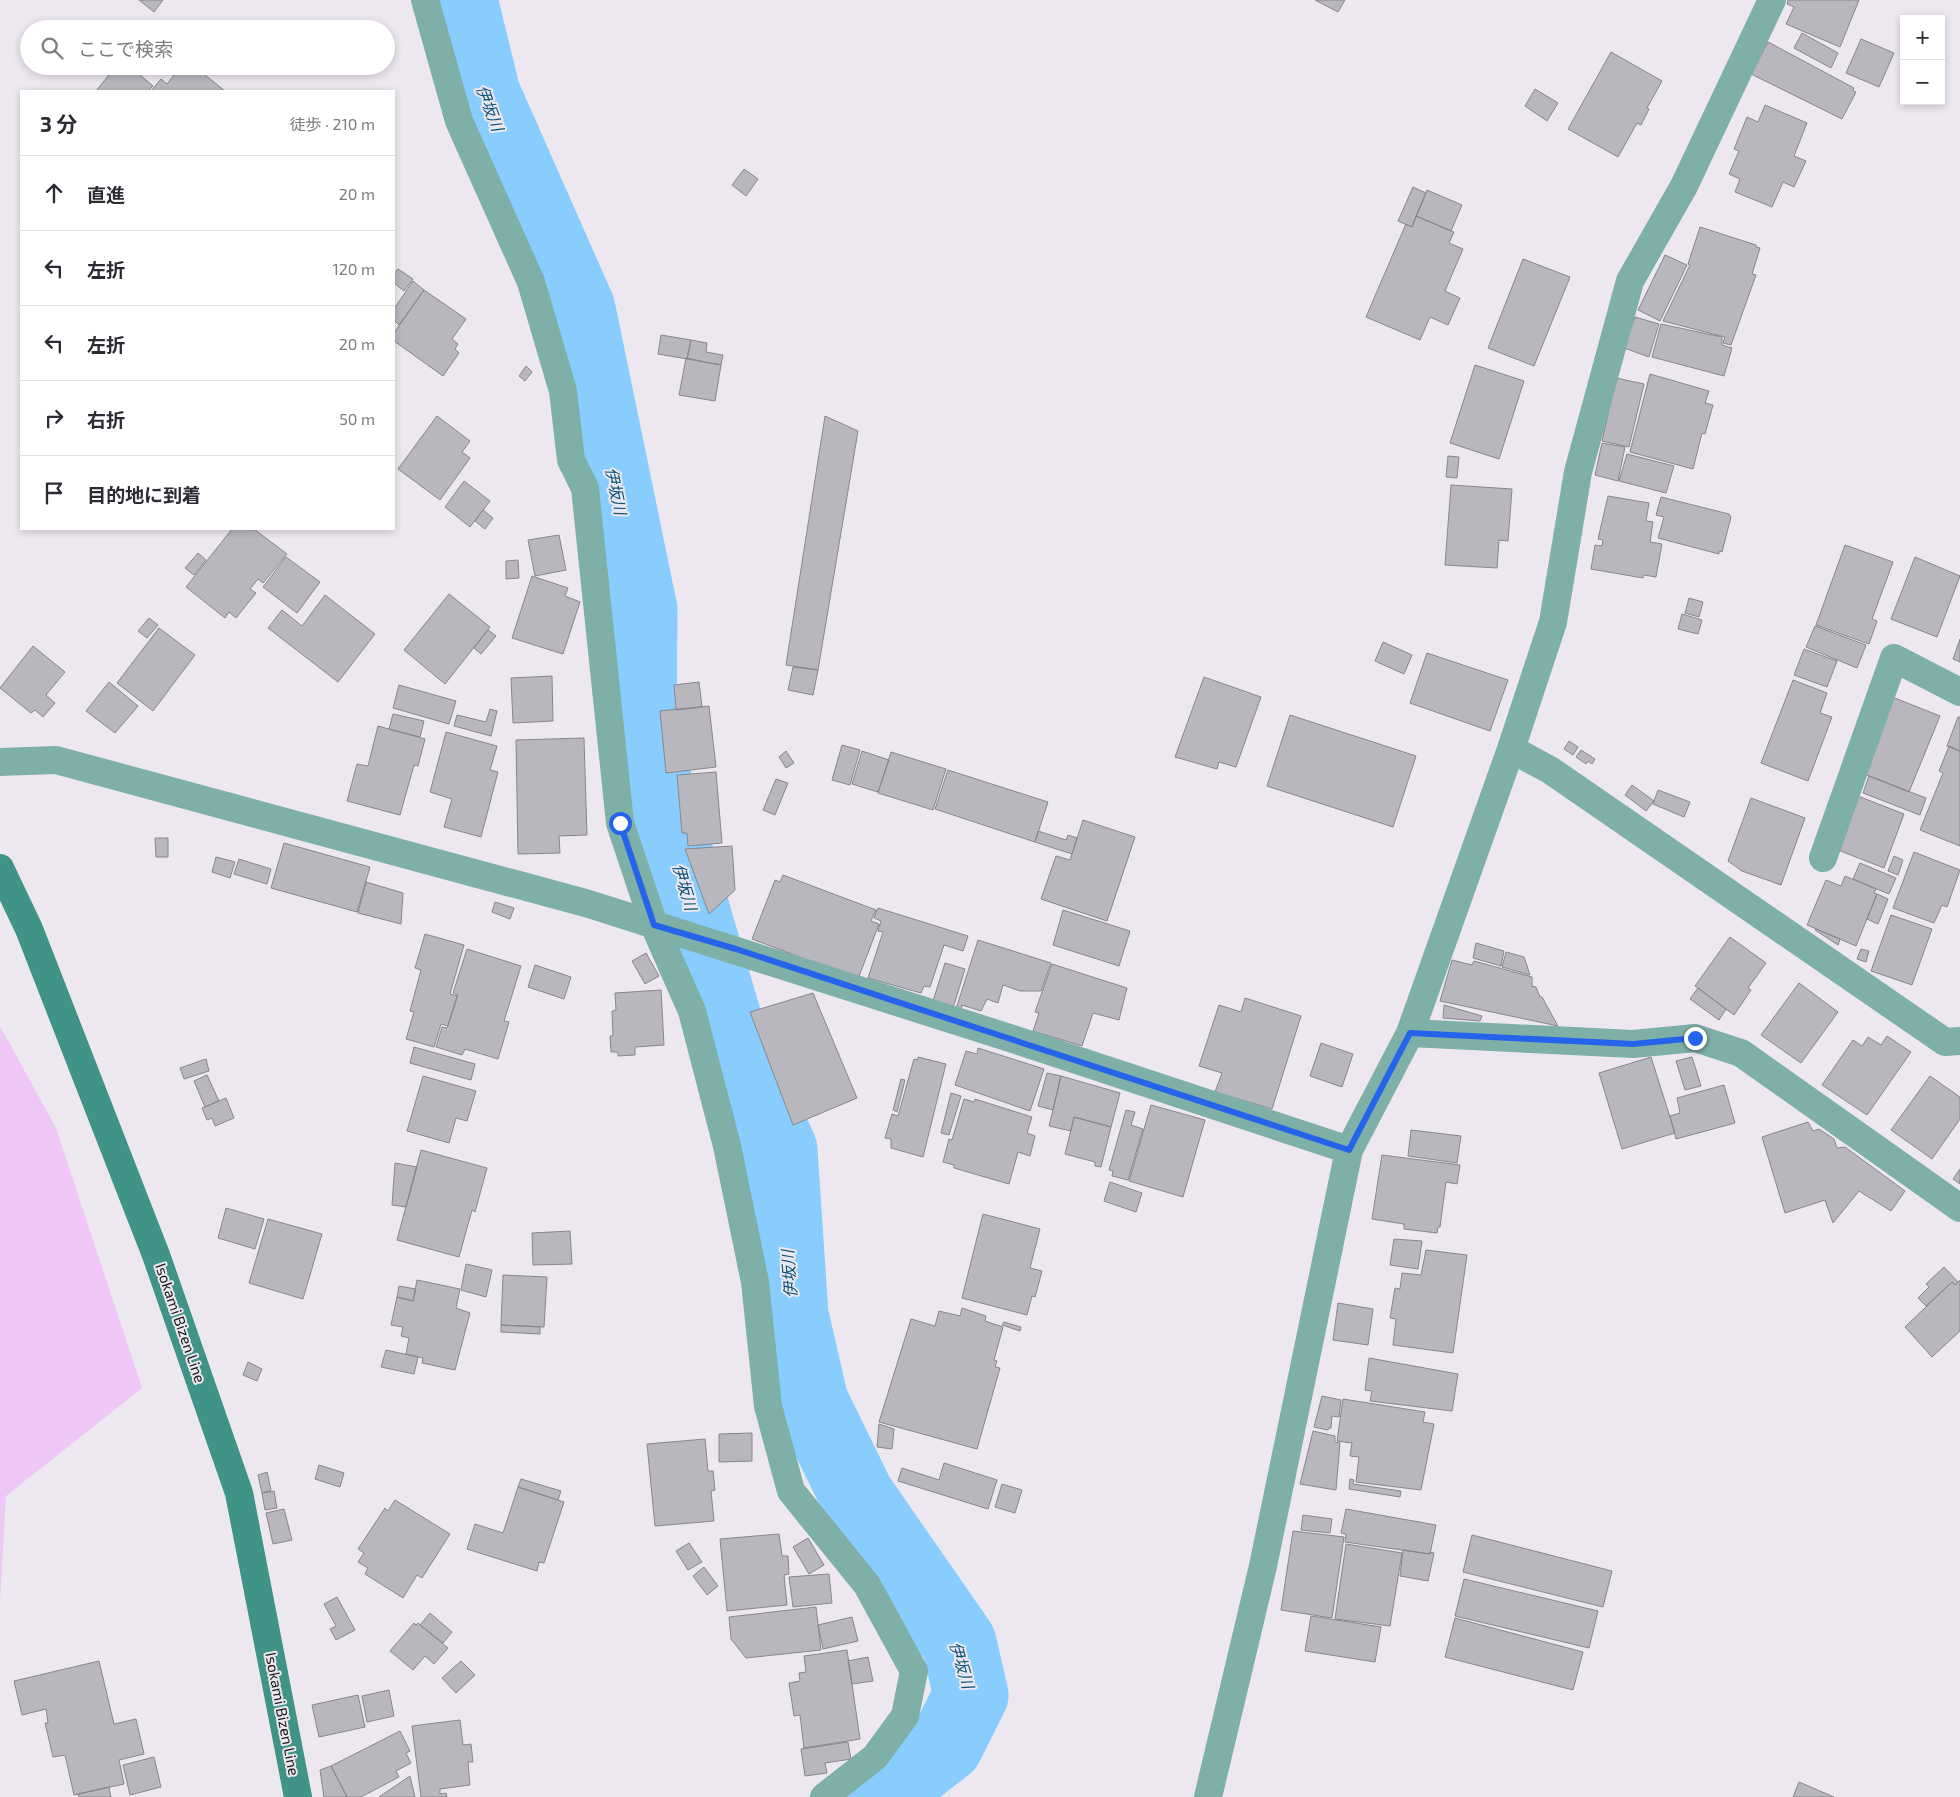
<!DOCTYPE html>
<html lang="ja">
<meta charset="utf-8">
<style>
:root{--surface:#fff;--page:#f7f7f7;--text:#2b2b33;--muted:#7c7c81;--line:#e1e1e2}
body{margin:0;font-family:"Exo 2","Noto Sans JP",sans-serif;background:var(--page);color:var(--text)}
.controls{position:absolute;right:15px;top:15px;display:grid;overflow:hidden;border-radius:0px;box-shadow:0 2px 8px #0003}
.controls button{width:45px;height:45px;display:grid;place-items:center;padding:0;border:0;border-bottom:1px solid var(--line);background:var(--surface);color:var(--text);font:25px sans-serif}
.stop{position:absolute;width:15px;height:15px;margin:-11px;border:4px solid #2563eb;border-radius:50%;background:#fff}
.stop.end{background:#2563eb;border-color:#fff;box-shadow:0 1px 5px #0008}
.list{margin:0;padding:0;list-style:none}
h2{display:flex;justify-content:space-between;align-items:center;height:65px;margin:0;padding:0 20px;font-size:21px}
h2 small{font-size:16px;font-weight:400;color:var(--muted)}
.list li{display:grid;grid-template-columns:32px 1fr auto;gap:15px;align-items:center;box-sizing:border-box;height:75px;padding:0 20px;border-top:1px solid var(--line)}
.list b{display:block;font-size:19px;white-space:nowrap}
.list em{font-size:16px;font-style:normal;color:var(--muted)}
.icon{flex:none;width:28px;height:28px;fill:none;stroke:currentColor;stroke-width:2;stroke-linecap:round;stroke-linejoin:round}
.map{position:relative;flex:none;width:1960px;height:1797px;overflow:hidden}
.search{position:absolute;background:var(--surface);box-shadow:0 2px 8px #0003;left:20px;top:20px;width:375px;height:55px;display:flex;align-items:center;gap:12px;box-sizing:border-box;padding:0 18px;border-radius:28px;color:var(--muted);font-size:19px}
.panel{position:absolute;background:var(--surface);box-shadow:0 2px 8px #0003;left:20px;top:90px;width:375px;height:440px;border-radius:0px}
.map>svg:first-child{display:block}
.green{fill:#eec7f7}
.lines{fill:none;stroke-linecap:round;stroke-linejoin:round}
.river{stroke:#88cdfd;stroke-width:75}
.building{fill:#b8b7be;stroke:#87868d}
.minor{stroke:#7eb0a8;stroke-width:28}
.secondary{stroke:#3f9387;stroke-width:28}
.route{stroke:#2563eb;stroke-width:6}
.labels{text-anchor:middle;stroke-width:4;stroke-linejoin:round;paint-order:stroke}
.street-label{font-size:15px;fill:#171517;stroke:#ede8ef}
.water-label{font-size:16px;font-style:italic;fill:#0c5279;stroke:#ede8ef}
</style>
<div class="map">
<svg width="1960" height="1797" viewBox="0 0 1960 1797">
<rect width="100%" height="100%" fill="#ede8ef"/>
<path class="green" d="M0,1026L56,1128L142,1388L6,1496L0,1601Z"/>
<g class="lines">
<path class="river" d="M460,0L483,94L578,309L640,610L639,728L730,1039L780,1150L791,1315L811,1402L857,1496L959,1643L971,1695L946,1745L879,1797"/>
</g>
<path class="building" d="M139,0H163L154,12Z
M1315,0H1345L1338,12Z
M1788,0H1859L1840,47L1786,24L1794,7L1787,4Z
M1802,33L1838,53L1831,68L1794,48Z
M1861,39L1894,53L1879,87L1846,73Z
M1768,42L1854,88L1853,91L1856,92L1842,119L1751,74Z
M1611,52L1662,81L1647,108L1649,109L1641,125L1637,123L1618,157L1568,129Z
M116,66H134L142,72L140,75L153,86L148,91H96Z
M181,66H194L225,91H151L161,79L167,84Z
M1535,89L1558,103L1547,121L1525,106Z
M1765,105L1807,123L1794,156L1806,161L1794,187L1783,182L1772,207L1735,192L1740,179L1729,174L1739,151L1734,149L1747,117L1758,122Z
M744,169L758,179L746,196L732,185Z
M1413,187L1426,193L1412,227L1398,221Z
M1427,190L1462,205L1451,231L1416,216Z
M1416,216L1454,232L1449,243L1463,249L1445,291L1460,298L1448,325L1430,317L1420,340L1366,317L1406,224L1412,227Z
M1700,227L1756,245V247L1760,248L1752,274L1756,275L1731,345L1723,343L1725,337L1663,321L1690,265L1688,264Z
M1665,255L1687,265L1660,321L1638,310Z
M1523,259L1570,277L1534,366L1488,348Z
M398,269L413,279L404,291L394,283V274Z
M413,281L424,290L399,325L394,320V309Z
M424,290L466,319L452,339L458,344L455,349L459,353L443,376L394,341V333Z
M1635,317L1659,324L1649,357L1624,348Z
M1661,324L1722,337V345L1732,348L1724,376L1652,357Z
M661,335L691,340L687,359L658,354Z
M691,340L707,343L706,352L723,355L721,365L687,359Z
M686,358L721,365L715,401L679,395Z
M1475,365L1524,381L1499,459L1450,443Z
M526,366L532,372L525,381L519,376Z
M1650,374L1709,391L1705,403L1713,405L1705,434L1702,433L1693,469L1630,452Z
M1616,378L1644,384L1629,447L1602,441Z
M437,416L470,441L462,452L470,458L440,500L398,469Z
M825,416L858,431L818,670L786,665Z
M1602,443L1625,447L1618,481L1595,475Z
M1627,454L1674,466L1666,493L1619,481Z
M1448,456L1459,457L1457,478L1446,477Z
M464,481L490,501L470,527L445,507Z
M1451,485L1512,489L1508,541L1499,540L1497,568L1445,565Z
M1608,496L1649,503L1646,521L1653,522L1650,542L1662,544L1656,577L1644,575L1643,578L1591,569L1595,545L1602,546L1603,540L1598,539Z
M1661,497L1729,514L1731,517L1722,552L1719,551V554L1658,538L1664,517L1656,515Z
M483,510L493,518L485,529L475,521Z
M232,529H254L287,554L263,583L258,579L250,589L256,593L236,618L229,612L225,618L186,587Z
M559,535L566,570L535,576L528,540Z
M1845,545L1893,562L1872,619L1877,621L1869,644L1816,625Z
M198,553L206,560L194,575L185,568Z
M286,557L320,582L297,613L263,587Z
M1915,557L1960,576L1937,637L1891,619Z
M518,560L519,578L506,579V561Z
M532,576L568,588L565,596L580,602L563,654L512,638Z
M449,594L490,627L445,684L404,650Z
M325,595L375,634L338,682L268,628L282,610L302,626Z
M1689,598L1703,602L1699,617L1685,613Z
M1682,614L1702,620L1698,634L1678,629Z
M149,618L158,625L147,638L138,631Z
M1815,626L1866,645L1857,668L1806,647Z
M159,628L195,655L153,711L117,683Z
M488,630L496,636L481,654L474,648Z
M1960,639V662L1953,659Z
M1383,642L1412,655L1404,674L1375,661Z
M33,646L65,672L46,695L55,703L43,717L35,710L31,713L0,688Z
M1804,649L1837,661L1827,687L1794,675Z
M1427,653L1508,680L1490,731L1410,703Z
M793,667L818,670L813,695L788,690Z
M552,676L553,721L513,723L511,678Z
M1204,677L1261,697L1236,767L1219,762L1217,769L1175,757Z
M1793,680L1827,693L1820,713L1832,717L1808,781L1761,763Z
M109,682L138,706L115,733L86,711Z
M699,682L702,707L676,710L674,685Z
M399,685L456,701L449,724L393,708Z
M1892,697L1940,716L1909,792L1862,773Z
M709,706L716,767L666,773L660,711Z
M490,709L497,711L491,736L454,726L457,715L486,722Z
M393,714L424,721L420,737L389,729Z
M1290,715L1416,756L1393,827L1267,786Z
M1958,717H1960V751L1947,746Z
M378,726L425,739L418,766L414,765L400,815L347,801L357,764L368,766Z
M446,732L497,746L490,770L498,772L481,837L444,827L452,799L430,792Z
M584,738L587,835L559,836L560,853L518,854L516,740Z
M1569,741L1578,747L1573,755L1564,749Z
M842,745L860,750L850,785L832,780Z
M1949,746L1960,751V846L1920,830L1943,773L1939,771Z
M1581,750L1595,759L1592,764L1588,761L1586,764L1576,757Z
M786,751L794,763L786,768L779,757Z
M862,751L889,760L878,792L852,784Z
M891,752L946,769L933,810L878,793Z
M948,770L1048,802L1035,842L935,809Z
M716,772L722,843L688,846L687,833H682L677,775Z
M1869,776L1926,798L1920,815L1863,793Z
M776,779L788,783L775,815L763,810Z
M1632,785L1654,801L1646,811L1625,795Z
M1658,790L1690,802L1684,817L1653,804Z
M1858,796L1904,814L1884,868L1838,850Z
M1751,798L1805,818L1781,885L1742,871L1728,861Z
M1083,820L1135,837L1107,921L1041,899L1056,856L1070,860Z
M1038,831L1066,840L1068,835L1077,838L1072,854L1035,842Z
M155,838H168V857H156Z
M284,843L370,867L357,912L271,888Z
M732,846L735,890L709,914L685,849Z
M1914,852L1960,870L1947,907L1942,905L1934,923L1893,908Z
M1894,856L1903,860L1898,875L1888,871Z
M216,857L235,862L230,878L212,872Z
M239,859L271,869L267,884L234,874Z
M1860,863L1896,878L1889,894L1853,879Z
M783,875L876,910L871,921L879,924L858,979L752,939L775,880L780,882Z
M1845,876L1876,889L1874,893L1877,894L1856,946L1807,925L1826,880L1841,886Z
M366,882L403,893L401,924L358,913Z
M1877,894L1888,899L1878,924L1867,919Z
M495,902L514,908L510,919L492,912Z
M878,908L968,936L963,951L944,945L930,987L924,986L921,993L868,978L883,932L878,931L881,921L874,918Z
M1063,910L1130,931L1119,966L1053,945Z
M1891,915L1932,929L1912,985L1871,971Z
M1816,929L1840,939L1838,945L1815,930Z
M425,934L464,945L450,994L457,996L448,1026L441,1024L434,1047L406,1039L414,1012L410,1011L421,970L415,968Z
M1730,937L1766,963L1748,988L1751,990L1734,1015L1695,986Z
M978,940L1051,963L1041,991H1020L1003,985L998,1003L987,999L981,1011L962,1005L961,1011L956,1009Z
M1476,943L1504,951L1501,966L1473,958Z
M467,949L521,966L504,1021L509,1022L498,1059L465,1049L462,1055L436,1047L442,1027L447,1028L458,995L453,993Z
M1861,949L1869,951L1866,962L1857,959Z
M1506,952L1524,957L1530,975L1502,967Z
M646,953L659,976L645,984L632,961Z
M1452,960L1472,965L1474,961L1532,977V986L1536,987L1540,997H1542L1558,1026L1440,1001Z
M945,963L965,969L953,1008L933,1001Z
M1052,964L1127,988L1119,1020L1093,1013L1082,1046L1033,1031L1039,1013L1035,1012Z
M535,965L571,977L564,999L528,987Z
M1799,983L1838,1012L1801,1063L1761,1035Z
M1698,988L1726,1009L1719,1020L1690,999Z
M661,990L664,1045L635,1047V1055L618,1056V1052H611L610,1036H613L612,1011L616,1010L615,993Z
M813,993L857,1098L793,1125L750,1012Z
M1245,998L1301,1016L1272,1109L1215,1092L1222,1073L1199,1066L1219,1005L1241,1012Z
M1444,1005L1482,1016L1480,1021L1443,1018Z
M1887,1036L1911,1052L1867,1115L1822,1085L1853,1040L1862,1046L1868,1037L1881,1045Z
M1321,1043L1353,1054L1342,1087L1310,1076Z
M414,1047L475,1064L471,1080L410,1063Z
M978,1048L1044,1069L1030,1111L955,1085L966,1051L977,1054Z
M918,1057L946,1064L923,1157L891,1148V1139L885,1138L892,1114L898,1116L914,1059L918,1060Z
M1651,1057L1675,1133L1622,1149L1599,1073Z
M1692,1057L1701,1086L1685,1090L1676,1061Z
M206,1059L209,1071L184,1079L180,1068Z
M1047,1073L1061,1076L1053,1110L1038,1106Z
M207,1075L219,1101L205,1107L194,1081Z
M423,1076L476,1091L467,1121L456,1118L449,1143L407,1131Z
M1061,1076L1120,1093L1111,1127L1074,1117L1071,1131L1049,1126Z
M1930,1076L1960,1097V1119L1932,1159L1891,1130Z
M901,1079L905,1080L897,1112L893,1110Z
M1724,1085L1735,1123L1676,1139L1670,1116L1680,1113L1677,1098Z
M951,1093L961,1096L949,1135L941,1133Z
M226,1098L234,1118L215,1126L212,1118L207,1120L202,1108Z
M964,1099L974,1102L975,1099L1032,1117L1027,1133L1035,1136L1030,1156L1018,1152L1009,1184L954,1168V1165L943,1162L949,1139L952,1140Z
M1151,1105L1205,1120L1183,1197L1129,1181Z
M1126,1110L1135,1112L1131,1125L1143,1129L1128,1180L1112,1176L1113,1171L1109,1170Z
M1074,1117L1111,1127L1101,1167L1095,1166V1162L1065,1154Z
M1808,1122L1813,1131L1819,1129L1834,1139L1837,1148L1845,1147L1905,1191L1891,1211L1859,1191L1833,1223L1825,1200L1785,1213L1762,1137Z
M1411,1130L1461,1136L1457,1163L1408,1156Z
M421,1150L487,1168L475,1212L472,1210L459,1257L397,1240Z
M1382,1155L1460,1165L1457,1184L1446,1182L1440,1227H1438L1437,1233L1404,1229V1224L1372,1219Z
M395,1163L417,1167L406,1207L392,1205Z
M1960,1169V1184L1953,1179Z
M1110,1182L1142,1193L1136,1212L1104,1201Z
M226,1208L264,1219L255,1249L218,1238Z
M983,1214L1040,1229L1030,1268L1042,1271L1035,1297L1032,1296L1027,1315L962,1298Z
M268,1219L322,1234L303,1299L249,1283Z
M570,1231L572,1264L533,1265L532,1233Z
M1394,1239L1422,1241L1418,1269L1390,1265Z
M1426,1250L1467,1255L1453,1353L1393,1345L1396,1319L1390,1318L1395,1288L1400,1289L1402,1273L1421,1275Z
M466,1264L492,1270L486,1297L461,1290Z
M1944,1267L1958,1282L1955,1285L1952,1282L1926,1306L1918,1298L1929,1287L1926,1284Z
M503,1275L547,1277L544,1327L501,1325Z
M417,1280L460,1289L456,1308L470,1313L455,1370L422,1363L423,1358L406,1354L409,1338L401,1336L403,1327L391,1325L397,1297L413,1301Z
M1960,1280V1331L1932,1357L1905,1327L1952,1282L1955,1285Z
M399,1286L416,1289L413,1301L397,1297Z
M1338,1303L1373,1309L1368,1345L1333,1340Z
M962,1308L986,1316L985,1321L1003,1327L994,1360L997,1361L995,1367L1000,1368L977,1449L879,1422L911,1319L935,1326L939,1311L960,1316Z
M1004,1322L1021,1327L1020,1331L1002,1325Z
M501,1325L540,1327V1334L501,1332Z
M386,1350L418,1357L414,1374L381,1367Z
M1369,1358L1458,1374L1452,1411L1370,1401L1372,1391L1365,1390Z
M248,1362L262,1369L257,1381L243,1375Z
M1322,1396L1341,1400L1339,1417L1332,1416L1331,1428H1329L1328,1430L1314,1427Z
M1343,1399L1425,1412L1423,1422L1434,1424L1421,1490L1356,1482L1359,1457L1350,1456L1352,1443L1337,1441Z
M879,1424L894,1429L892,1449L877,1447Z
M1313,1431L1335,1436V1442L1340,1443L1336,1490L1300,1484Z
M752,1433V1461L719,1462V1434Z
M705,1439L708,1471H713L715,1490L711,1491L714,1521L655,1526L647,1444Z
M944,1463L997,1480L988,1509L898,1481L902,1468L939,1480Z
M319,1465L344,1473L340,1487L315,1479Z
M267,1472L271,1490L262,1493L258,1475Z
M521,1479L561,1491L558,1500L518,1487Z
M1350,1479L1354,1480L1353,1484L1401,1491L1400,1497L1349,1489Z
M1002,1484L1022,1490L1015,1513L995,1507Z
M518,1487L564,1502L544,1563L539,1562L537,1571L467,1549L475,1524L503,1533Z
M274,1491L277,1508L265,1510L262,1493Z
M395,1500L450,1534L422,1578L417,1575L403,1598L365,1574L368,1568L358,1562L364,1553L358,1549L385,1508L388,1511Z
M284,1509L292,1540L273,1544L266,1513Z
M1346,1509L1436,1525L1430,1554L1345,1542L1346,1534L1341,1533Z
M1303,1515L1332,1519L1330,1533L1301,1530Z
M1293,1531L1344,1537L1332,1618L1281,1610Z
M779,1534L782,1556H788L789,1574L784,1575L787,1605L727,1611L720,1539Z
M1472,1535L1612,1571L1603,1607L1463,1572Z
M808,1538L824,1565L809,1574L793,1547Z
M689,1543L702,1562L688,1570L676,1551Z
M1346,1544L1402,1553L1390,1626L1335,1619Z
M1403,1550L1430,1554V1552L1434,1553L1428,1581L1400,1576Z
M704,1567L718,1586L707,1595L693,1576Z
M829,1574L832,1603L793,1607L789,1577Z
M1464,1579L1598,1611L1589,1648L1455,1616Z
M337,1597L355,1630L336,1640L330,1629L336,1626L324,1604Z
M816,1607L821,1650L746,1658L731,1639L729,1617Z
M430,1613L452,1632L443,1643L420,1625Z
M1311,1616L1381,1627L1375,1662L1305,1651Z
M852,1617L858,1641L823,1649L818,1625Z
M1455,1618L1583,1652L1573,1690L1445,1657Z
M414,1623L416,1625L418,1623L448,1648L434,1664L425,1656L413,1670L390,1651Z
M847,1650L860,1739L804,1748L800,1715L794,1716L789,1683L800,1681L799,1673L806,1672L804,1656Z
M868,1657L873,1681L852,1684L848,1661Z
M99,1661L114,1724L136,1719L144,1754L119,1760L124,1784L74,1795L65,1755L53,1757L45,1723H48L46,1709L22,1715L14,1681Z
M461,1661L475,1675L456,1693L442,1678Z
M389,1690L394,1716L367,1722L362,1696Z
M358,1695L365,1727L319,1737L312,1705Z
M460,1720L463,1745L471,1744L473,1762H468L470,1785L440,1789V1794L446,1793L447,1797H421L412,1726Z
M400,1731L410,1751L406,1753L411,1763L396,1771L399,1777L361,1797H347L331,1766Z
M848,1742L851,1759L825,1763L827,1773L805,1776L801,1749Z
M154,1757L161,1787L130,1795L123,1765Z
M331,1766L347,1797H324L320,1770Z
M410,1776L415,1797H379Z
M1799,1782L1834,1797H1793Z
M109,1787L111,1797H79L78,1794Z"/>
<g class="lines">
<path class="minor" d="M425,0L459,121L531,282L563,391L571,460L585,488L620,823L654,925L692,1011L727,1146L755,1282L768,1406L791,1491L867,1585L914,1671L905,1716L875,1757L824,1797
M1511,749L1550,770L1945,1042L1960,1041
M0,762L56,760L589,904L1016,1040L1349,1150
M1823,858L1894,658L1960,692
M1410,1033L1633,1044L1695,1038L1741,1053L1960,1208
M1208,1797L1263,1566L1349,1150L1410,1033L1511,749L1553,622L1578,472L1630,281L1684,186L1772,0"/>
<path class="secondary" d="M0,868L29,929L156,1255L239,1493L298,1797"/>
</g>
<g class="lines">
<path class="route" d="M620,823L654,925L736,949L1349,1150L1410,1033L1633,1044L1695,1038"/>
</g>
<g class="labels">
<g class="street-label">
<text transform="translate(180 1323) rotate(71)" y="5">Isokami Bizen Line</text>
<text transform="translate(282 1714) rotate(79)" y="5">Isokami Bizen Line</text>
</g>
<g class="water-label">
<text transform="translate(490 108) rotate(69)" y="6">伊坂川</text>
<text transform="translate(616 491) rotate(78)" y="6">伊坂川</text>
<text transform="translate(685 887) rotate(74)" y="6">伊坂川</text>
<text transform="translate(789 1274) rotate(-94)" y="6">伊坂川</text>
<text transform="translate(962 1665) rotate(73)" y="6">伊坂川</text>
</g>
</g>
</svg>
<div class="controls">
<button>+</button>
<button>−</button>
</div>
<div class="stop" style="left:620px;top:823px"></div>
<div class="stop end" style="left:1695px;top:1038px"></div>
<div class="search"><svg class="icon" aria-label="search" viewBox="0 0 24 24"><circle cx="10" cy="10" r="6"/><path d="M15 15l6 6"/></svg>ここで検索</div>
<section class="panel">
<h2>3 分<small>徒歩 · 210 m</small></h2>
<ul class="list">
<li><svg class="icon" aria-label="ahead" viewBox="0 0 24 24"><path d="M12 20V5M6 11l6-6 6 6"/></svg><div><b>直進</b></div><em>20 m</em></li>
<li><svg class="icon" aria-label="left" viewBox="0 0 24 24"><path d="M17 20v-9H6M10 6l-5 5 5 5"/></svg><div><b>左折</b></div><em>120 m</em></li>
<li><svg class="icon" aria-label="left" viewBox="0 0 24 24"><path d="M17 20v-9H6M10 6l-5 5 5 5"/></svg><div><b>左折</b></div><em>20 m</em></li>
<li><svg class="icon" aria-label="right" viewBox="0 0 24 24"><path d="M7 20v-9h11M14 6l5 5-5 5"/></svg><div><b>右折</b></div><em>50 m</em></li>
<li><svg class="icon" aria-label="arrive" viewBox="0 0 24 24"><path d="M6 21V4h12l-3 4 3 4H6"/></svg><div><b>目的地に到着</b></div></li>
</ul>
</section>
</div>
